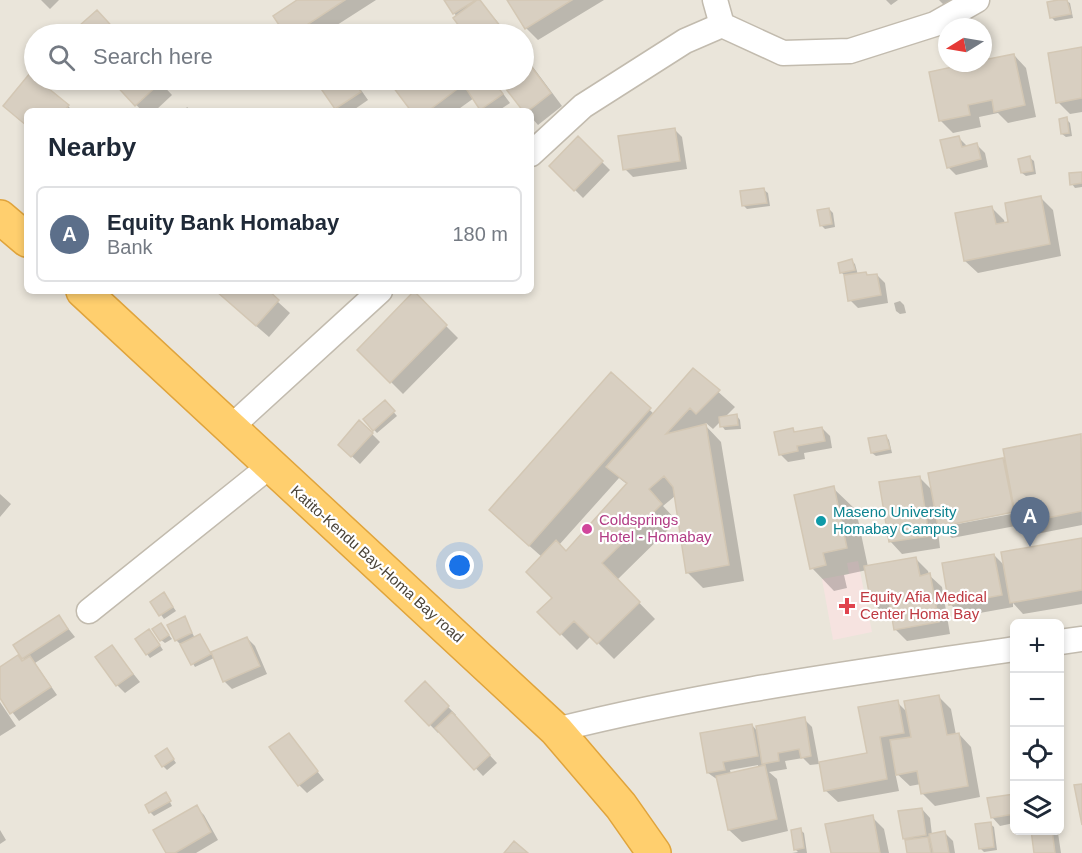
<!DOCTYPE html>
<meta charset="utf-8">
<style>
:root{--surface:#fff;--page:#f6f6f7;--text:#1f2937;--muted:#747a83;--line:#e0e1e3;--accent:#b45309}
body{margin:0;font-family:Helvetica,sans-serif;background:var(--page);color:var(--text)}
.controls{position:absolute;right:18px;bottom:18px;display:grid;overflow:hidden;border-radius:9px;box-shadow:0 3px 9px #0003}
.controls button{width:54px;height:54px;display:grid;place-items:center;padding:0;border:0;border-bottom:2px solid var(--line);background:var(--surface);color:var(--text);font:30px sans-serif}
.compass{position:absolute;left:938px;top:18px;width:54px;height:54px;border-radius:50%;background:var(--surface);box-shadow:0 3px 9px #0003;rotate:259deg}
.you{position:absolute;left:460px;top:566px;width:21px;height:21px;margin:-15px;border:4px solid #fff;border-radius:50%;background:#1a73e8;box-shadow:0 0 0 9px #1a73e833}
.badge{display:grid;place-items:center;width:39px;height:39px;border-radius:50%;background:var(--accent);color:#fff;font-size:20px;font-weight:700}
.pin{position:absolute;translate:-50% -50px;filter:drop-shadow(0 2px 3px #0008)}
.pin::after{content:'';position:absolute;top:32px;width:21px;height:18px;background:inherit;clip-path:polygon(0 0,100% 0,50% 100%)}
.list{margin:0;padding:0;list-style:none}
h2{display:flex;justify-content:space-between;align-items:center;height:78px;margin:0;padding:0 24px;font-size:26px}
h2 small{font-size:20px;font-weight:400;color:var(--muted)}
.list li{display:grid;grid-template-columns:39px 1fr auto;gap:18px;align-items:center;box-sizing:border-box;height:96px;margin:0 12px 12px;padding:0 12px;border:2px solid var(--line);border-radius:9px}
.list b{display:block;font-size:22px;white-space:nowrap}
.list p{margin:0;font-size:20px;white-space:nowrap;color:var(--muted)}
.list em{font-size:20px;font-style:normal;color:var(--muted)}
.icon{flex:none;width:33px;height:33px;fill:none;stroke:currentColor;stroke-width:2;stroke-linecap:round;stroke-linejoin:round}
.map{position:relative;flex:none;width:1082px;height:853px;overflow:hidden}
.search{position:absolute;background:var(--surface);box-shadow:0 3px 9px #0003;left:24px;top:24px;width:510px;height:66px;display:flex;align-items:center;gap:15px;box-sizing:border-box;padding:0 21px;border-radius:33px;color:var(--muted);font-size:22px}
.panel{position:absolute;background:var(--surface);box-shadow:0 3px 9px #0003;left:24px;top:108px;width:510px;height:186px;border-radius:9px}
.map>svg:first-child{display:block}
.residential{fill:#eae5da;fill-rule:evenodd}
.medical{fill:#f6e3e0}
.shadow{fill:#0003;fill-rule:evenodd}
.building{fill:#d8cfc1;stroke:#d3c7b4;stroke-width:1.5}
.lines{fill:none;stroke-linecap:round;stroke-linejoin:round}
.minor-casing{stroke:#c2bbae;stroke-width:27}
.highway-casing{stroke:#e0a43c;stroke-width:36}
.minor{stroke:#fff;stroke-width:24}
.highway{stroke:#ffcf6e;stroke-width:33}
.culture-dot{fill:#0f9aa8;stroke:#fff;stroke-width:2}
.hotel-dot{fill:#d1479c;stroke:#fff;stroke-width:2}
.health-dot{fill:#e0444e;stroke:#fff;stroke-width:2}
.labels{text-anchor:middle;stroke-width:4.5;stroke-linejoin:round;paint-order:stroke}
.culture-label{font-size:15px;fill:#0d838f;stroke:#fff;text-anchor:start}
.hotel-label{font-size:15px;fill:#b23c85;stroke:#fff;text-anchor:start}
.street-label{font-size:15px;fill:#4b4439;stroke:#fff}
.health-label{font-size:15px;fill:#be3a42;stroke:#fff;text-anchor:start}
</style>
<div class="map">
<svg width="1082" height="853" viewBox="0 0 1082 853">
<rect width="100%" height="100%" fill="#f6f3ec"/>
<path class="residential" d="M0,0H1082V853H0ZM947,27H983V63H947ZM34,34H524V80H34ZM27,111H531V291H27ZM1014,624H1060V830H1014Z"/>
<path class="medical" d="M858,561L872,632L833,640L822,579L849,574L847,563Z"/>
<path class="shadow" d="M41,0H59L50,9Z
M299,0H376L323,34H287L275,16Z
M445,0H479L508,34H467L455,19L457,17Z
M509,0H604L538,40L526,28Z
M886,0H898L891,5Z
M939,0H963L949,10Z
M1064,0L1070,3L1073,18L1055,21L1052,18Z
M109,24L118,34H72Z
M1082,49V112L1070,114L1058,102Z
M524,55L562,106L538,125L531,117V111H525L501,80H524Z
M1014,55L1026,68L1036,117L1008,123L998,113L979,117L981,127L953,133L941,121L931,73Z
M30,75L68,106L73,111H27V126L17,118L5,106Z
M113,80H158L172,95L155,111H142Z
M317,80H354L368,100L352,111H339Z
M406,80H462L468,88L480,80H493L510,103L498,111H484L474,98L456,111H413L396,87Z
M187,107L192,111H184Z
M1066,119L1070,123L1072,136L1066,137L1062,134Z
M674,129L682,137L687,169L633,177L625,169Z
M578,138L610,170L583,198L551,166Z
M959,138L967,146L977,145L985,153L988,167L956,175L948,167Z
M1030,158L1034,161L1036,174L1026,176L1022,173Z
M1082,174V187L1075,188L1072,184Z
M764,190L768,193L770,206L747,209L744,206Z
M1041,198L1053,210L1061,256L978,273L965,261L992,208L1004,220L1005,224L1010,223Z
M829,209L833,213L835,227L825,229L821,225Z
M852,261L855,264L858,275L865,273L869,277L877,275L885,283L888,303L858,308L850,300L846,277L842,273L840,264Z
M216,291H266L290,313L269,337Z
M414,294L458,338L403,394L359,350Z
M900,301L904,305L906,313L900,314L896,311L894,303Z
M694,370L735,407L725,417L737,416L740,420L741,429L725,430L722,426L721,421L713,429L706,423L705,425L721,442L744,581L703,588L687,572L675,496L663,506L677,521L617,580L655,619L614,659L591,636L577,650L539,612L554,598L542,557L507,526L611,374L654,414ZM619,478L628,485L566,552L559,545Z
M385,402L397,416L377,433L365,420Z
M822,428L830,436L832,448L804,453L805,459L788,462L780,454L793,430L796,433Z
M372,434L380,442L360,464L340,445Z
M886,436L889,440L892,453L876,456L872,453Z
M1081,436L1082,525L1031,535L1020,525L952,538L937,523L940,548L902,554L890,541L919,477L933,491L930,474L1006,459ZM1022,509V512L947,526V523Z
M833,488L856,510L868,567L916,559L928,571L929,575L942,587L950,634L907,641L895,629L892,613L884,614L872,602L867,570L844,575L847,588L834,591L812,568Z
M0,494L11,504L0,517Z
M1082,539V604L1023,614L1013,603V607L963,616L950,604L994,555L1005,566Z
M167,598L176,611L164,619L152,602Z
M59,617L75,637L35,663L57,695L19,721L0,696V669L26,660L23,658Z
M184,618L195,638L200,636L211,654L247,638L255,646L267,674L232,689L224,681L214,658L195,667L181,643L180,644L176,640Z
M161,625L172,639L165,643L161,640Z
M153,635L163,650L150,658L147,654Z
M112,647L140,682L125,693L117,685Z
M425,683L456,715L454,717L497,763L483,776L440,730L438,733L407,701Z
M939,697L951,709L956,735L959,734L971,747L980,797L935,806L922,793L921,784L910,786L895,772L899,791L838,802L825,790L869,754L897,702L908,713Z
M0,702L16,726L0,736Z
M804,719L812,727L819,764L810,765L803,758L785,761L787,769L769,772L777,779L788,831L742,842L729,830L718,780L708,773L752,725L758,732ZM758,765V768L731,774L730,770Z
M289,735L324,780L307,793L299,785Z
M170,754L176,763L167,770L163,766Z
M167,796L172,806L154,816L150,812Z
M1014,796V823L1000,826L992,817L989,800Z
M196,807L204,815L218,840L196,853H168Z
M922,809L930,818L932,835L945,833L953,841L955,853H909L907,841L904,838Z
M872,817L884,829L889,853H832Z
M990,824L994,827L997,850L984,852L980,848Z
M0,830L6,840L0,844Z
M800,830L804,833L807,853H792L798,852L795,849Z
M1032,830H1055L1058,833L1061,853H1036Z"/>
<path class="building" d="M297,0H345L293,34H285L273,16Z
M444,0H476L453,14Z
M477,0H480L506,34H465L453,18Z
M507,0H572L525,29Z
M1058,0H1067L1071,14L1050,18L1047,2Z
M97,10L119,34H70Z
M1082,47V98L1056,103L1048,53Z
M1014,54L1025,105L994,112L992,100L968,105L970,115L939,121L929,72L971,63H983V60Z
M524,57L551,93L528,111H523L499,80H524Z
M30,73L34,77V80H38L69,105L64,111H27V126L3,106Z
M111,80H159L161,82L135,106Z
M315,80H353L361,92L335,109Z
M404,80H460L464,84L428,111H411L393,87Z
M477,80H493L503,94L480,110L465,87Z
M1067,117L1069,133L1061,134L1059,119Z
M675,128L680,161L623,170L618,136Z
M578,136L603,161L574,191L549,166Z
M959,136L962,147L977,143L981,159L947,168L940,140Z
M1030,156L1033,171L1021,173L1018,159Z
M1082,172V183L1070,185L1069,173Z
M764,188L767,203L742,206L740,191Z
M1041,196L1050,244L964,261L955,213L992,206L996,224L1008,222L1005,203Z
M829,208L832,224L820,226L817,210Z
M852,259L855,270L840,273L838,263Z
M866,272L867,275L877,274L881,295L848,301L844,275Z
M216,291H269L279,300L256,326Z
M414,291L447,325L390,383L357,350Z
M693,368L720,390L696,414L690,408L666,434L706,424L729,565L686,573L673,487L664,476L649,489L662,504L602,563L640,602L597,644L574,621L560,635L537,612L552,598L526,572L556,540L566,551L627,483L606,467Z
M611,372L651,408L529,546L489,510Z
M385,400L395,411L373,431L363,419Z
M737,414L738,425L720,427L719,417Z
M359,420L373,433L351,457L338,445Z
M822,427L825,441L797,446L798,451L779,455L774,432L793,428L794,432Z
M1081,434L1082,511L1017,524L1003,449Z
M886,435L890,449L871,453L868,438Z
M1003,458L1014,512L938,527L928,473Z
M920,476L929,536L889,542L879,482Z
M834,486L847,548L823,553L826,565L810,569L794,495Z
M1082,538V590L1010,603L1001,552Z
M994,554L1002,595L949,605L942,563Z
M916,557L920,576L930,573L939,622L894,630L889,600L871,603L864,566Z
M164,592L173,607L159,616L150,602Z
M59,615L68,629L22,659L13,645Z
M185,616L192,633L175,641L167,625Z
M161,623L169,635L160,641L152,629Z
M149,629L160,645L146,655L135,639Z
M200,634L211,654L191,665L180,644Z
M247,637L260,666L223,682L211,652Z
M112,645L133,674L116,686L95,657Z
M18,655L22,661L30,656L51,687L10,714L0,698V667Z
M425,681L449,706L429,726L405,701Z
M939,695L947,735L959,733L968,786L921,794L917,771L896,775L890,740L911,737L904,701Z
M898,700L904,733L880,737L887,779L824,791L819,762L867,753L858,707Z
M452,712L490,755L474,770L435,728Z
M805,717L811,756L801,758L799,749L778,753L779,761L762,764L756,726Z
M752,724L758,756L723,762L725,770L707,773L700,733Z
M289,733L318,771L298,786L269,747Z
M167,748L174,759L162,767L155,756Z
M765,765L777,819L728,830L716,776Z
M1082,784V825L1074,785Z
M166,792L171,801L149,813L145,805Z
M1014,794V814L991,818L987,798Z
M197,805L211,832L175,853H166L153,830Z
M922,808L926,835L903,839L898,811Z
M873,815L880,853H831L825,824Z
M991,822L994,847L979,849L975,824Z
M801,828L804,848L794,850L791,830Z
M1031,830H1052L1055,853H1034Z
M945,831L949,853H933L929,834Z
M928,837L931,853H907L905,840Z
M514,841L528,853H504Z"/>
<g class="lines">
<g class="minor-casing">
<path id="minor" d="M715,0L722,25L783,53L850,51L935,24L977,0
M531,154L583,106L685,41L722,25
M230,428L380,291
M89,611L270,466
M1060,642L1082,639
M556,730C707,692 861,672 1014,649"/>
</g>
<g class="highway-casing">
<path id="highway" d="M0,217L27,240
M83,291L556,730L621,806L654,853"/>
</g>
<use href="#minor" class="minor"/>
<use href="#highway" class="highway"/>
</g>
<circle class="culture-dot" cx="821" cy="521" r="6"/>
<circle class="hotel-dot" cx="587" cy="529" r="6"/>
<path class="health-dot" d="M844 597h6v6h6v6h-6v6h-6v-6h-6v-6h6z"/>
<g class="labels">
<g class="culture-label">
<text x="833" y="517">Maseno University<tspan x="833" dy="17">Homabay Campus</tspan></text>
</g>
<g class="hotel-label">
<text x="599" y="525">Coldsprings<tspan x="599" dy="17">Hotel - Homabay</tspan></text>
</g>
<g class="street-label">
<text transform="translate(377 564) rotate(42)" y="5">Katito-Kendu Bay-Homa Bay road</text>
</g>
<g class="health-label">
<text x="860" y="602">Equity Afia Medical<tspan x="860" dy="17">Center Homa Bay</tspan></text>
</g>
</g>
</svg>
<div class="controls">
<button>+</button>
<button>−</button>
<button><svg class="icon" aria-label="locate" viewBox="0 0 24 24"><circle cx="12" cy="12" r="6"/><path d="M12 2v4M12 18v4M2 12h4M18 12h4"/></svg></button>
<button><svg class="icon" aria-label="layers" viewBox="0 0 24 24"><path d="M12 4l9 5-9 5-9-5zM3 14l9 5 9-5"/></svg></button>
</div>
<svg class="compass" viewBox="-18 -18 36 36"><path d="M0-13l5 13h-10z" fill="#e53935"/><path d="M0 13l5-13h-10z" fill="#747a83"/></svg>
<div class="you"></div>
<div class="pin badge" style="left:1030px;top:547px;background:#5c6f8a">A</div>
<div class="search"><svg class="icon" aria-label="search" viewBox="0 0 24 24"><circle cx="10" cy="10" r="6"/><path d="M15 15l6 6"/></svg>Search here</div>
<section class="panel">
<h2>Nearby<small></small></h2>
<ul class="list">
<li><span class="badge" style="background:#5c6f8a">A</span><div><b>Equity Bank Homabay</b><p>Bank</p></div><em>180 m</em></li>
</ul>
</section>
</div>
